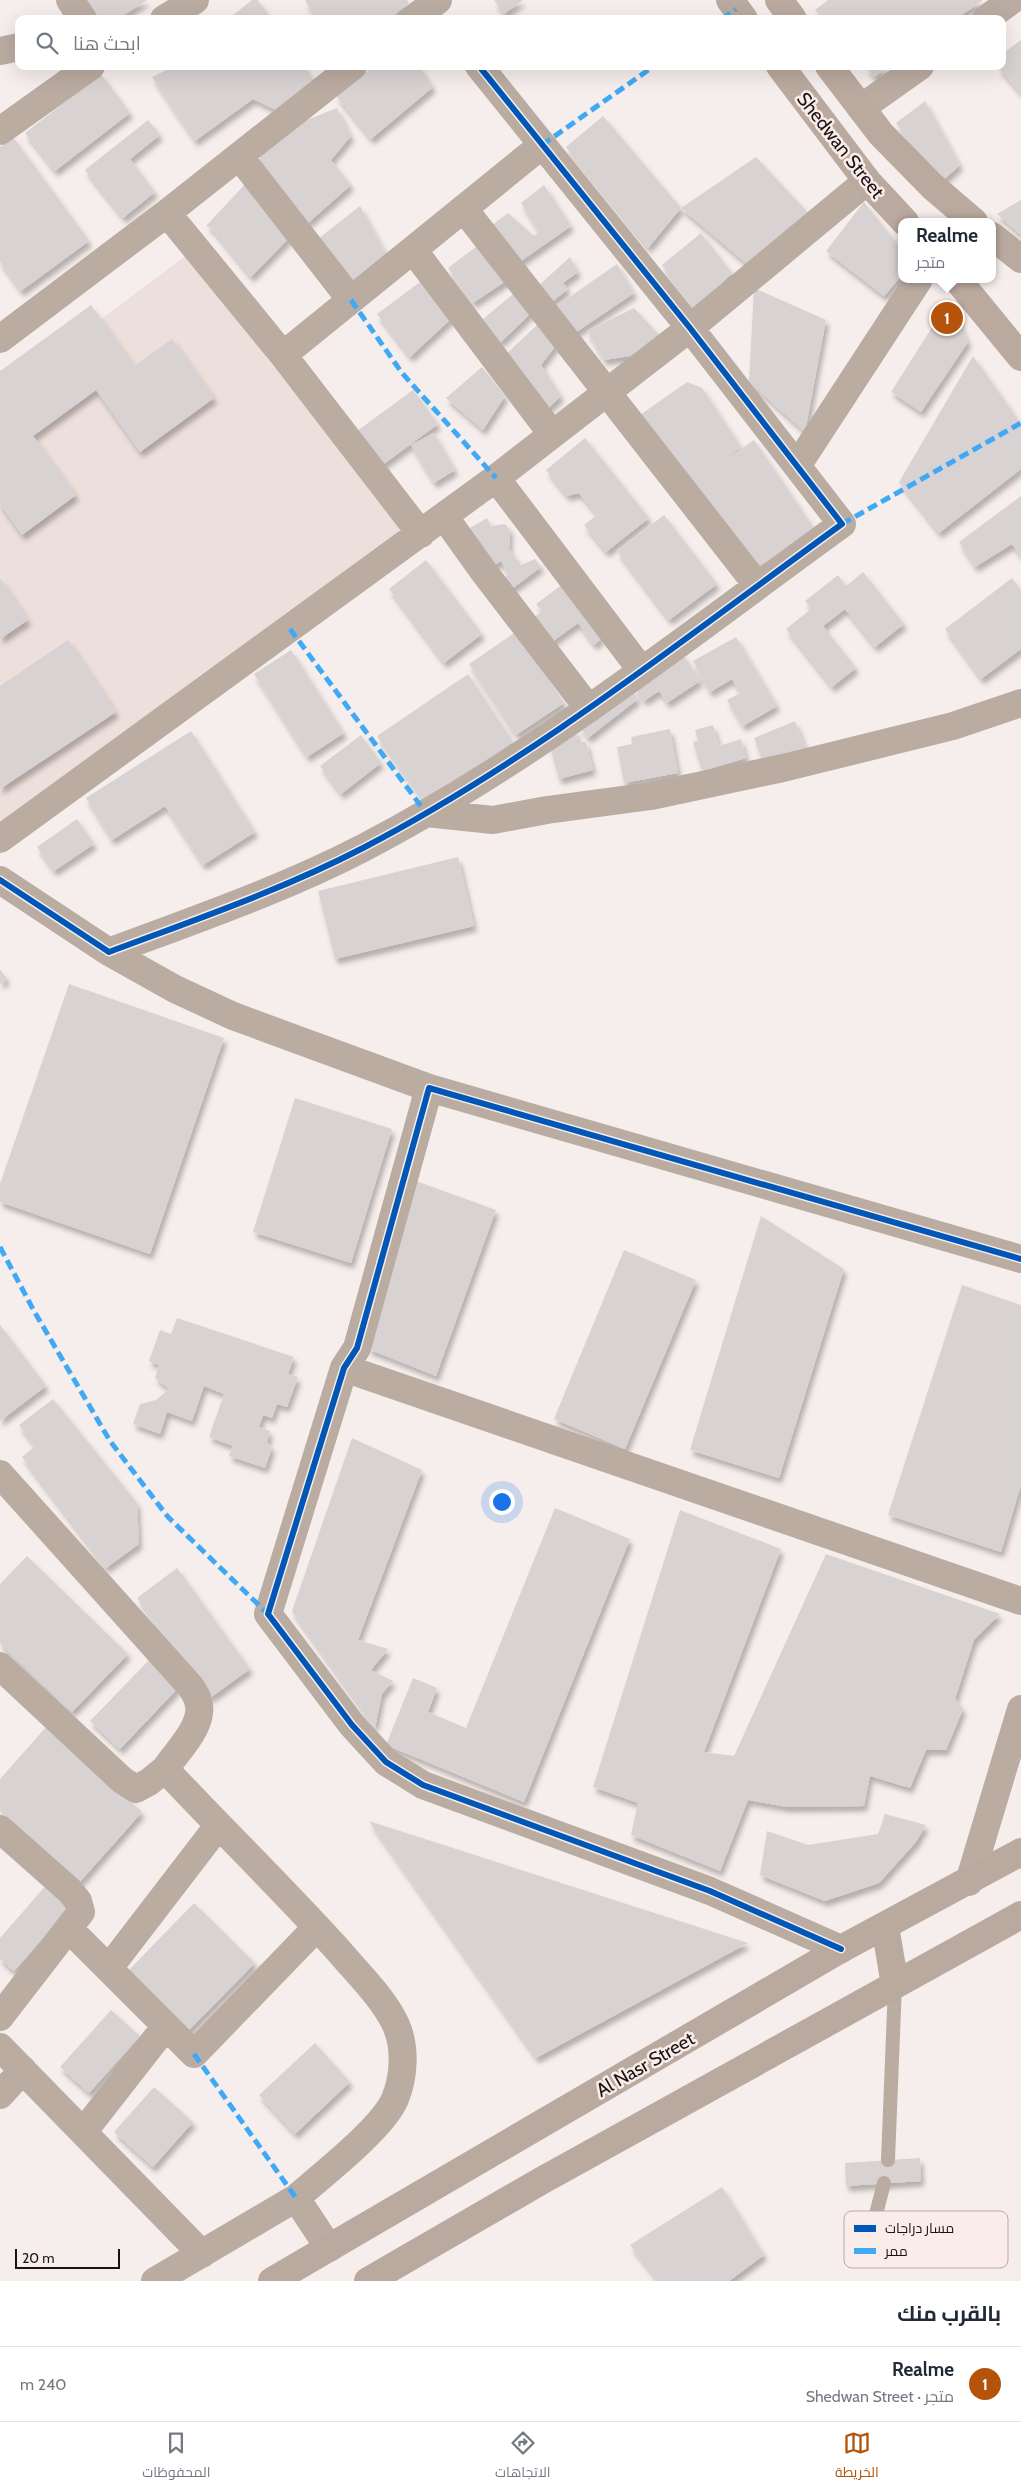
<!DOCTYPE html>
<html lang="ar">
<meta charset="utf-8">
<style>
:root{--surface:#fff;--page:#f2f2f3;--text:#1f2937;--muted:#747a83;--line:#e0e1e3;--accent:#b45309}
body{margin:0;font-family:Cabin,Cairo,sans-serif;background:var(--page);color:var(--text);direction:rtl}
.scale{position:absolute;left:15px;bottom:12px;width:105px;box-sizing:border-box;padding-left:5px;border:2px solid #181413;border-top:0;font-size:14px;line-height:18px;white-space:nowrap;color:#181413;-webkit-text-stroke:4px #f9ece9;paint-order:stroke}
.you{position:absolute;left:501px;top:1501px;width:18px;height:18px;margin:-12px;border:4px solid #fff;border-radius:50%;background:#1a73e8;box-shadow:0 0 0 8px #1a73e833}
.badge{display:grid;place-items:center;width:32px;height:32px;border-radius:50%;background:var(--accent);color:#fff;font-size:16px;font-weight:700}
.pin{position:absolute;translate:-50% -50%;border:2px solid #fff;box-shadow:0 1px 5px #0006}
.popup{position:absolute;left:898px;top:218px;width:98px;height:65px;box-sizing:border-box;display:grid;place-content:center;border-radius:10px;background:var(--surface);filter:drop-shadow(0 1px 4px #0005);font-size:16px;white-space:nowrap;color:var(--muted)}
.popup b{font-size:19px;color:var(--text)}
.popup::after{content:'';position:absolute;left:50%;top:100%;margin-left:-10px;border:10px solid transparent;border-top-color:var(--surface)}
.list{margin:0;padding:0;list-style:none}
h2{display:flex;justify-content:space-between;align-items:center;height:65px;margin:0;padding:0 20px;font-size:21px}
h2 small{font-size:16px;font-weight:400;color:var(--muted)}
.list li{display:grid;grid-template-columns:32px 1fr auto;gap:15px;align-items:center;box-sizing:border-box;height:75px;padding:0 20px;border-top:1px solid var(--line)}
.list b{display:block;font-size:19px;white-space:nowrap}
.list p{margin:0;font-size:16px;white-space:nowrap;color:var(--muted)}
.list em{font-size:16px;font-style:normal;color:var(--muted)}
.icon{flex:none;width:28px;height:28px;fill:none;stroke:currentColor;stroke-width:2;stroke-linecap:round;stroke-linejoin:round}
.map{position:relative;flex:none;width:1021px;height:2281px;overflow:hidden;direction:ltr}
.search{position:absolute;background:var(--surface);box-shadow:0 5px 20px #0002;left:15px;right:15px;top:15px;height:55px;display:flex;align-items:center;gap:12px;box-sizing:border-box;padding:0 18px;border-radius:10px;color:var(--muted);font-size:19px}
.sheet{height:140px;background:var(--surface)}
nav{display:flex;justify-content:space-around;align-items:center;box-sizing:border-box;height:70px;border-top:1px solid var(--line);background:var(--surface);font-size:14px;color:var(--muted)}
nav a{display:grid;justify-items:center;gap:2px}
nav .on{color:var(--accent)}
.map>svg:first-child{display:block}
.built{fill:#eddfdb}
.building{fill:#d9d2d2;filter:url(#shadow)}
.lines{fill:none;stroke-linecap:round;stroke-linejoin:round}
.service{stroke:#bbaca2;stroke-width:14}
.minor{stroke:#bbaca2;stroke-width:28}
.secondary{stroke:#baa99e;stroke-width:28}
.quiet{stroke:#3fa9f5;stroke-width:5;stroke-dasharray:10 5;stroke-linecap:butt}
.cycleway-casing{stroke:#f9ece9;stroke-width:9}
.cycleway{stroke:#0057b8;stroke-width:6}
.labels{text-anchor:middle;stroke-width:5;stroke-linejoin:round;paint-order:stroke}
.street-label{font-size:19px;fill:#181413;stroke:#f9ece9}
.key{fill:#f9ece9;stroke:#b6aba9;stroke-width:1}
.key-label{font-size:14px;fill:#181413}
</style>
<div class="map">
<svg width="1021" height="2281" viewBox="0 0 1021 2281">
<defs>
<filter id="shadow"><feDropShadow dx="3" dy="5.5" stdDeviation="2.5" flood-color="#0004"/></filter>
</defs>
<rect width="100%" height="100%" fill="#f6eeec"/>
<path class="built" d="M186,256L403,530L0,826V394Z"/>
<path class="building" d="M78,0H147L118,19H90Z
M252,0H258L271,19H228Z
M305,0H407L409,3L389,19H315Z
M494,0H523L504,14Z
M828,0H983L956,19H823L815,10Z
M1021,40V94L997,66H1002V54Z
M175,66H304L315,82L280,112L253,99L195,141L152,77Z
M374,66H419L433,87L371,139L336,96Z
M865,66H888L874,77Z
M101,74L130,113L55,171L25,133Z
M925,101L960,165L941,182L896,123Z
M337,108L351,136L331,160L351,185L308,223L256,170L263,149L289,127Z
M603,116L681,208L648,248L566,147Z
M148,120L160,135L130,159L155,192L123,218L85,170Z
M13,137L89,241L21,291L0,262V147Z
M756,157L811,216L746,263L681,208Z
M247,182L290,237L251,277L211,228L206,226Z
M544,185L571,226L517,264L488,228L508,213L534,236L539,231L521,203Z
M1021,200V235L997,214Z
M864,202L902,250V275L884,296L826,251Z
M360,206L391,263L353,288L318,239Z
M701,233L732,273L694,311L662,265Z
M481,243L509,279L473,303L448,268Z
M570,257L578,272L563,283L568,289L548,305L537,287Z
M617,264L634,293L572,335L555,307Z
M420,282L453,317L410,357L377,314Z
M754,288L826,320L805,432L749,382Z
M519,289L533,311L500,343L483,319Z
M950,299L968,342L921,412L891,392Z
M91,305L134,366L172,339L214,398L140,452L96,390L33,436L76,495L22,535L0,504V371Z
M634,308L664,340L643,354L604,360L587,331Z
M538,324L557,344L541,365L561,396L543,413L504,356Z
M973,356L1021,424V469L939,533L899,482Z
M482,367L505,396L483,430L446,398Z
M687,382L702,388L741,447L721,463L754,440L815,530L752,571L637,417Z
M413,390L438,424L377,469L353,434Z
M434,433L455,470L434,483L411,445Z
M585,438L649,518L606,552L584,525L597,515L579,493L567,496L546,470Z
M1021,496V557L1012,544L975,567L959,542Z
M664,515L717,584L669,620L617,551Z
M487,518L491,526L505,524L510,530L509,549L521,565L535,559L541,567L505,594L498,584L508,575L501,561L488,569L463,532Z
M426,560L482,634L444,663L389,589Z
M863,572L904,624L875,647L845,609L823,626L856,668L832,687L786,629L811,609L805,601L838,575L846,586Z
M0,578L28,620L0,639Z
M1012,578L1021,590V649L981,679L945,629Z
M563,584L602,638L594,645L578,623L549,644L528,622L542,611L536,604Z
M517,631L564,703L516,735L469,664Z
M736,637L777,706L743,726L727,700L740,693L732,679L710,692L693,661Z
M68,640L116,712L0,789V686Z
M291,650L344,733L307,757L254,674Z
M682,653L700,681L667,703L659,691L644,701L634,686Z
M468,674L513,742L425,802L377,736Z
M630,689L638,699L588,738L580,727Z
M795,721L809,757L764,764L754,738Z
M713,725L719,746L741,739L746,758L702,771L693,742L698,741L695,730Z
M575,729L578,742H586L593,770L559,779L549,743Z
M670,729L678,773L624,783L617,747L632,744L631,737Z
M191,731L255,832L203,865L165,806L112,840L86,798Z
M361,735L381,763L341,794L320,766Z
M77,819L94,844L54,871L37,847Z
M458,857L474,926L335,959L318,891Z
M0,969L7,979L0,984Z
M69,984L224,1038L150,1254L0,1202V1184Z
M295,1098L392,1129L351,1263L253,1232Z
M416,1181L496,1210L436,1376L368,1349Z
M761,1216L844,1269L779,1478L690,1450Z
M624,1250L696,1280L625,1449L554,1419Z
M962,1285L1021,1305V1485L1001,1552L888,1515Z
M177,1318L294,1357L288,1374L298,1377L287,1407L277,1404L272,1418L263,1415L259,1427L270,1431L267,1442L272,1448L265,1468L229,1456L233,1446L209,1437L224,1394L204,1386L192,1421L167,1412L160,1434L133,1424L140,1404L156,1400L169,1389L155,1378L159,1365L149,1361L160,1330L171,1334Z
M0,1325L46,1386L0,1421Z
M53,1399L137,1503L139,1544L106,1568L22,1457L35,1446L19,1425Z
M352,1438L422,1470L358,1640L388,1649L371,1670L393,1681L382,1694L375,1728L292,1611Z
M555,1508L630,1539L524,1802L386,1745L413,1678L437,1688L428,1712L466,1728Z
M680,1510L781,1549L704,1752L734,1756L826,1554L1000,1614L974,1640L955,1699L963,1709L946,1750H926L910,1788L870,1776L864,1806L787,1807L748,1800L720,1871L631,1835L638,1803L593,1787Z
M27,1556L128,1654L72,1712L0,1643V1584Z
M177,1568L250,1669L210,1698L137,1598Z
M150,1659L179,1687L120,1749L90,1721Z
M47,1726L142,1812L79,1883L0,1811V1779Z
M885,1814L926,1825L916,1842L879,1883L825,1901L760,1875L767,1831L808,1845L878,1834Z
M369,1821L748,1943L536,2058Z
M48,1883L72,1905L14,1971L0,1959V1938Z
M194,1903L255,1963L186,2033L126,1973Z
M111,2010L140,2036L89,2093L60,2067Z
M315,2043L350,2082L295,2134L259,2095Z
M154,2087L193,2122L153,2167L114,2132Z
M920,2158L921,2181L846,2186L845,2163Z
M722,2187L764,2255L729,2281H658L630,2245Z"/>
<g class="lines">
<path class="service" d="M888,2160L895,1985
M866,2253L884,2183"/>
<path class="minor" d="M70,0L83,19
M164,19L195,0
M413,19L438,0
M986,19L1012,0
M0,51L19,47
M861,108L920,66
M0,131L91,66
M239,156L351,300
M464,209L757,585
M167,213L353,66
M414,251L552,434
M0,339L167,213L283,355L421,534
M283,355L542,145
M797,466L919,279
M496,478L642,671
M444,516L484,572L589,709
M426,813L493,820L547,810L651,796L783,768L953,726L1021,703
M0,839L496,478L690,328L867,181
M0,880L109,952C194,920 282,890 363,848C534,759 686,637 842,524L690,328L479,66
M109,952L175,989L233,1016L429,1088
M344,1368L1021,1601
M0,1474L191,1687C193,1691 197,1696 198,1701C206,1724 177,1751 165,1769
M0,1666L122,1780L136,1789L149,1782L165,1769C222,1830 282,1888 338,1950C358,1974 383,1997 396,2025C406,2048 404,2077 395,2099C382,2129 322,2175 296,2198
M0,1829L70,1891L78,1901L81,1912L0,2017
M969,1882L1021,1709
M69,1929L194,2054L317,1927
M841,1949L710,1891L423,1785L386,1762L352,1725L268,1614L344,1368L357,1348L429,1088L1021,1259
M109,1968L218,1826
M0,2047L202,2254
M0,2095L23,2070
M84,2131L166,2026
M155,2281L296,2198L329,2248"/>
<path class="secondary" d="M730,0L744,19
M779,0L793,19
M780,66L867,181L905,222
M829,66L881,134L932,186L974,222
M992,236L1021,259
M957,279L1021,357
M885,1926L895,1985
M272,2281L841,1949L1021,1852
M368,2281L541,2181L1021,1915"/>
<path class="quiet" d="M722,19L736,9
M542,145L654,66
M351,300L402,373L496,478
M842,524L1021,423
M290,629L426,813
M0,1247L34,1311L110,1441L168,1517L268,1614
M194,2054L296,2198"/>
<g class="cycleway-casing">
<path id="cycleway" d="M0,880L109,952C194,920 282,890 363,848C534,759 686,637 842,524L690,328L479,66
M841,1949L710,1891L423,1785L386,1762L352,1725L268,1614L344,1368L357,1348L429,1088L1021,1259"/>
</g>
<use href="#cycleway" class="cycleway"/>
</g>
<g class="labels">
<g class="street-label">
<text transform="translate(841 145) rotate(52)" y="7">Shedwan Street</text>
<text transform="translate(645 2064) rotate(-30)" y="7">Al Nasr Street</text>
</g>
</g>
<rect x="844" y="2211" width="164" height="57" rx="8" class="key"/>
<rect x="854" y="2225" width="22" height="7" fill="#0057b8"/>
<rect x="854" y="2248" width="22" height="6" fill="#3fa9f5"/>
<g class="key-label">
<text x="885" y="2233">مسار دراجات</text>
<text x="885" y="2256">ممر</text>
</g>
</svg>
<div class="scale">20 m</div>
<div class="you"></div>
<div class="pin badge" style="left:947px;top:318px">1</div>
<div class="popup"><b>Realme</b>متجر</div>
<div class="search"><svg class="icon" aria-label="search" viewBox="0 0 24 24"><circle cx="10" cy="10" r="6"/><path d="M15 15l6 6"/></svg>ابحث هنا</div>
</div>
<section class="sheet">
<h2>بالقرب منك<small></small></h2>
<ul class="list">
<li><span class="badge">1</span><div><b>Realme</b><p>متجر · Shedwan Street</p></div><em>240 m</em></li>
</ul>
</section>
<nav>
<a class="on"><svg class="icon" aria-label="map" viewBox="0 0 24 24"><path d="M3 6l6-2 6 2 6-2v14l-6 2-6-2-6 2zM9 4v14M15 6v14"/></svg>الخريطة</a>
<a><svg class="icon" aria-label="directions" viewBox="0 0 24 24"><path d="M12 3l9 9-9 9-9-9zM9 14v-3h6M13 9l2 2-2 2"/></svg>الاتجاهات</a>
<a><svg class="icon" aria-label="saved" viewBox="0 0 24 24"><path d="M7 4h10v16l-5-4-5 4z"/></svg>المحفوظات</a>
</nav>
